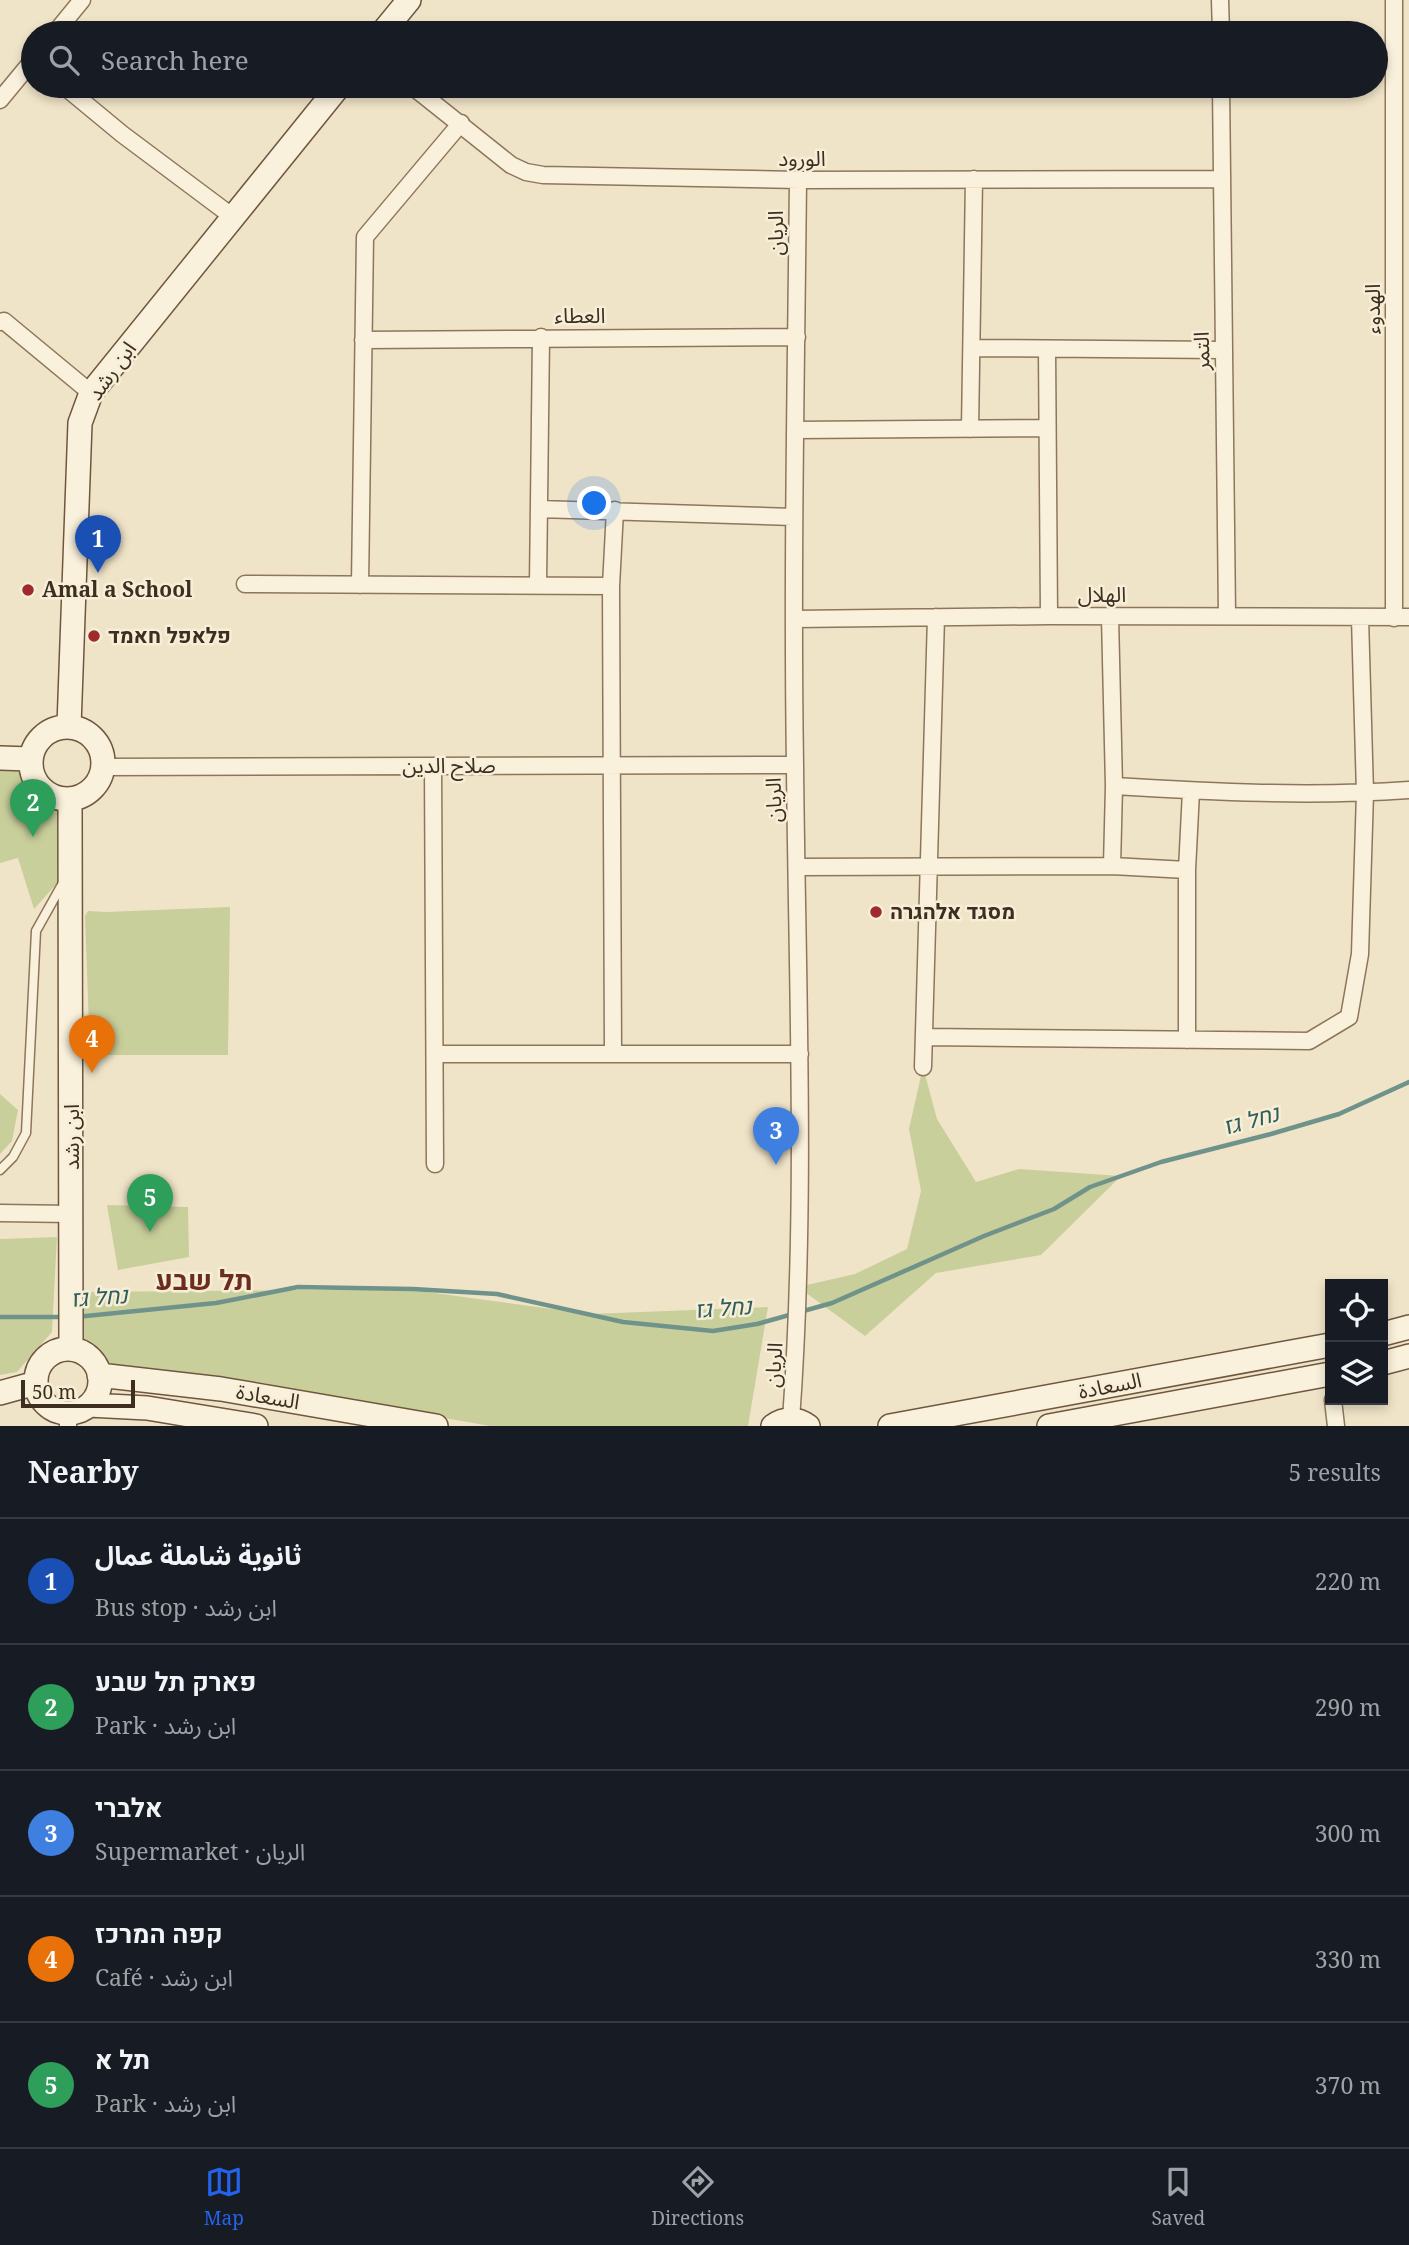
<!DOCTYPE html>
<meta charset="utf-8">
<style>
:root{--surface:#171b24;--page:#242831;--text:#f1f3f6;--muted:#9ea1a6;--line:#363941;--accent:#2563eb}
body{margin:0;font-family:"Noto Serif","Noto Sans Arabic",Heebo,serif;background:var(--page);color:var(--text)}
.controls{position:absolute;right:21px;bottom:21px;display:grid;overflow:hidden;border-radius:0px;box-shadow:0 4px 10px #0003}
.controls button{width:63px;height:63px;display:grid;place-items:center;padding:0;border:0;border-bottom:2px solid var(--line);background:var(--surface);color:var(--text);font:35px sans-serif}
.scale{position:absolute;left:21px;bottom:18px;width:114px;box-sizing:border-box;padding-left:7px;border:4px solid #3d2e20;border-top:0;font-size:19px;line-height:24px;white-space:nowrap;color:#3d2e20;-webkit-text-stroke:5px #f7eed8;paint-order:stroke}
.you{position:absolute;left:595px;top:504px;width:24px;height:24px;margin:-18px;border:5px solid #fff;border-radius:50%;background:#1a73e8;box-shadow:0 0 0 10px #1a73e833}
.badge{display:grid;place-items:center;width:46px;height:46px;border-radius:50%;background:var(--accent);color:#fff;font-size:23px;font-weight:700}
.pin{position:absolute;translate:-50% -58px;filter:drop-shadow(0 2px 4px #0008)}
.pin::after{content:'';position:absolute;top:37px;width:24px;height:21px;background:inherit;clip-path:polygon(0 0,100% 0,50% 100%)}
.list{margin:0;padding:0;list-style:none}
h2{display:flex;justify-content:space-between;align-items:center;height:91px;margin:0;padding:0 28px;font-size:30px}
h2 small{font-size:23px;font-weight:400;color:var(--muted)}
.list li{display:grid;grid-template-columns:46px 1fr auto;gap:21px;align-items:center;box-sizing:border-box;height:126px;padding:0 28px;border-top:2px solid var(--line)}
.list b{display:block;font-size:26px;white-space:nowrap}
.list p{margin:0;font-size:23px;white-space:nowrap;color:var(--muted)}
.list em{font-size:23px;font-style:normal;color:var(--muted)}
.icon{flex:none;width:38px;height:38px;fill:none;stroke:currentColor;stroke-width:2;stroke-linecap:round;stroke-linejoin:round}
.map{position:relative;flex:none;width:1409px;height:1426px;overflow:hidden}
.search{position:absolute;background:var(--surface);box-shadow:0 4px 10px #0003;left:21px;right:21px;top:21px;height:77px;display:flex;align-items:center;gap:18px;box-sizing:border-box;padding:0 24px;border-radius:38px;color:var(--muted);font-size:26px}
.sheet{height:721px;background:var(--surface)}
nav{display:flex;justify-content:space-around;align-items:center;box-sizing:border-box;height:98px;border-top:2px solid var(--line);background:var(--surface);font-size:19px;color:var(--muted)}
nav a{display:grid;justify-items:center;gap:4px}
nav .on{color:var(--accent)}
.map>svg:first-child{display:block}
.green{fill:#c9cf9b}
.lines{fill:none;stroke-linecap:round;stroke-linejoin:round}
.stream{stroke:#6f938a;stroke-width:4.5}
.lane-casing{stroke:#8d765c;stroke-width:11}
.street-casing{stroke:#8d765c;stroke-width:19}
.secondary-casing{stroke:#6f573f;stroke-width:26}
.lane{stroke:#faf1dc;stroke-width:8}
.street{stroke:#faf1dc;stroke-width:16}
.secondary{stroke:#faf1dc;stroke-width:23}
.poi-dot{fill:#9e2a2b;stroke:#f7eed8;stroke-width:2.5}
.labels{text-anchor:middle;stroke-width:5;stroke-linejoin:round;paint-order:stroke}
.street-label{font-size:21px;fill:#3d2e20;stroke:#f7eed8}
.poi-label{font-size:21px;font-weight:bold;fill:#3d2e20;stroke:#f7eed8;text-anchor:start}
.water-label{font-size:23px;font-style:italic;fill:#2f5d5a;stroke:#f7eed8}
.district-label{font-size:28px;font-weight:bold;fill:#6b2e1e;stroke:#f7eed8}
</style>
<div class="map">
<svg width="1409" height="1426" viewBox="0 0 1409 1426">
<rect width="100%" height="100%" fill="#f0e4c8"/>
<path class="green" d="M0,770H21L62,816L70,869L34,909L18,858L0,863Z
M230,907L228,1055H90L85,916L88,911L106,912Z
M923,1067L937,1119L976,1182L1019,1169L1121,1176L1041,1255L936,1273L865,1336L798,1287L855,1274L907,1249L921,1191L909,1129Z
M0,1094L18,1110L12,1141L0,1154Z
M107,1205L188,1207L189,1257L118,1270Z
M57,1237L52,1332L17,1372L0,1375V1239Z
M405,1289L589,1314L768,1307L748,1426H490L280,1389L265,1383L169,1374L107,1365L82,1339L83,1292Z"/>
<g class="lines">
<path class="stream" d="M0,1317H64
M76,1317L216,1303L298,1287L413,1289L497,1294L623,1322L713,1331L757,1324L832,1303L984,1236L1054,1209L1090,1187L1161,1162L1271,1134L1339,1114L1409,1082"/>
<g class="lane-casing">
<path id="lane" d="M0,1170L13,1157L26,1133L36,931L64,881"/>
</g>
<g class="street-casing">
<path id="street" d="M1220,0L1221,33
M55,33L82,0
M64,86L122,134L233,217
M412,86L511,165L526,172L543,175L798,180L1222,179
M1221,86L1227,616
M0,100L33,60
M0,322L4,321L91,393
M363,340L797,337
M973,348L1223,350
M1047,349L1049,616
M970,429L974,179
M796,430L1046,428
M539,509L793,517
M245,584L611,586
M360,585L365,237L461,123
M538,585L541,337
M1110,617L1114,786L1112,866
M1394,618V0
M795,619L1049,616L1409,617
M433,766L435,1164
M104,767L795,765
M1114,786C1212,792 1311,797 1409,790
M797,867L1112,866L1187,870
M924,1037L1309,1041L1349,1017L1360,954L1365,793L1360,618
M1187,1040V870L1191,791
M435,1054H800
M613,1054L611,586L615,510
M923,1067L936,617
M0,1213L72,1214
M1333,1400L1336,1426
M68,1413V1426
M791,1420C807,1202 797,984 795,766C792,570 796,375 798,180"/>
</g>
<g class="secondary-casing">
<path id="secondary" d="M382,33L409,0
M69,726L80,423L91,393L339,86
M31 763a36 36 0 1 1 72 0a36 36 0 1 1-72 0Z
M0,758L30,759
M70,799L71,1349
M1383,1334L1409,1327
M36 1381a32 32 0 1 1 64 0a32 32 0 1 1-64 0Z
M1383,1363L1409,1356
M99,1375L221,1389L436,1426
M0,1393L36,1383
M89,1405L147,1408L256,1426
M773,1426C784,1418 797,1418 808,1426
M890,1426L1330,1345
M1049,1426L1330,1374"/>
</g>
<use href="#lane" class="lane"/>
<use href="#street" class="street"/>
<use href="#secondary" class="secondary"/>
</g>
<g class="poi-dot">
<circle cx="28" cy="590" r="7"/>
<circle cx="94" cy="636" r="7"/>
<circle cx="876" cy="912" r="7"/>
</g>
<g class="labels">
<g class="street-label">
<text x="802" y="166">الورود</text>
<text transform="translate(776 233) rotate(-90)" y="7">الريان</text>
<text transform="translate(1373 309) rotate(-90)" y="7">الهدوء</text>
<text x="580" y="323">العطاء</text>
<text transform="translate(1202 351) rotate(-91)" y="7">التمر</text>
<text transform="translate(112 371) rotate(-54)" y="7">ابن رشد</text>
<text x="1102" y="602">الهلال</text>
<text x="449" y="773">صلاح الدين</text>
<text transform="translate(774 800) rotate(-91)" y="7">الريان</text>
<text transform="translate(72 1137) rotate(-90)" y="7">ابن رشد</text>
<text transform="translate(774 1365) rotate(-86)" y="7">الريان</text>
<text transform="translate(1110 1386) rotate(-11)" y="7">السعادة</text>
<text transform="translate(268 1397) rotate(10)" y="7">السعادة</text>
</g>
<g class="poi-label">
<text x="42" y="597">Amal a School</text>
<text x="108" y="643">פלאפל חאמד</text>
<text x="890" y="919">מסגד אלהגרה</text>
</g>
<g class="water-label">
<text transform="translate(1251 1120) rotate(-15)" y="8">נחל גז</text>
<text transform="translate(99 1297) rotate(-4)" y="8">נחל גז</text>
<text transform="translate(723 1308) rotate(-4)" y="8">נחל גז</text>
</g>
<g class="district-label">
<text x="204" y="1290">תל שבע</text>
</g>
</g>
</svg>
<div class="controls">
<button><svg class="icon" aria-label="locate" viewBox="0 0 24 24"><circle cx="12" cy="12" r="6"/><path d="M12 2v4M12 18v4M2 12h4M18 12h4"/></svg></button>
<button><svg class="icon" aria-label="layers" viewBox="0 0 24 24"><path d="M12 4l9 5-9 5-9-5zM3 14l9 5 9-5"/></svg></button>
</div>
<div class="scale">50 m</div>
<div class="you"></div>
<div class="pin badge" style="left:98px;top:573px;background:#1a4fb4">1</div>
<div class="pin badge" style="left:33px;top:837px;background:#2e9e5b">2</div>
<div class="pin badge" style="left:776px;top:1165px;background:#3f7fe0">3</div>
<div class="pin badge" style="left:92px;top:1073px;background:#e8710a">4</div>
<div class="pin badge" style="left:150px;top:1232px;background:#2e9e5b">5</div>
<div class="search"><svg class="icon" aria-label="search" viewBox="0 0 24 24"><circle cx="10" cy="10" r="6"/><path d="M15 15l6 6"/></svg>Search here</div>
</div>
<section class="sheet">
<h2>Nearby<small>5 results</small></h2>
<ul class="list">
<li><span class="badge" style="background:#1a4fb4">1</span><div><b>ثانوية شاملة عمال</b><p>Bus stop · ابن رشد</p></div><em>220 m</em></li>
<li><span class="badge" style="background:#2e9e5b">2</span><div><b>פארק תל שבע</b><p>Park · ابن رشد</p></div><em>290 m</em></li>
<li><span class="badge" style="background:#3f7fe0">3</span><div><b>אלברי</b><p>Supermarket · الريان</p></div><em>300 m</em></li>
<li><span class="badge" style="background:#e8710a">4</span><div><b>קפה המרכז</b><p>Café · ابن رشد</p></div><em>330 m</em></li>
<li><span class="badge" style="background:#2e9e5b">5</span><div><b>תל א</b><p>Park · ابن رشد</p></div><em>370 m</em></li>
</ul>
</section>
<nav>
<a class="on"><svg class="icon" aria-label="map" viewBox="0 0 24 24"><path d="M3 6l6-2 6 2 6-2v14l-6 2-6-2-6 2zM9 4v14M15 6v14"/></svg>Map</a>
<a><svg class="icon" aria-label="directions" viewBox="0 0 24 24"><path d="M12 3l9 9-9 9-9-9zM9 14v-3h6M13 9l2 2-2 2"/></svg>Directions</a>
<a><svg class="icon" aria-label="saved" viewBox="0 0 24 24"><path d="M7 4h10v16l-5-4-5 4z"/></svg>Saved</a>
</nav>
